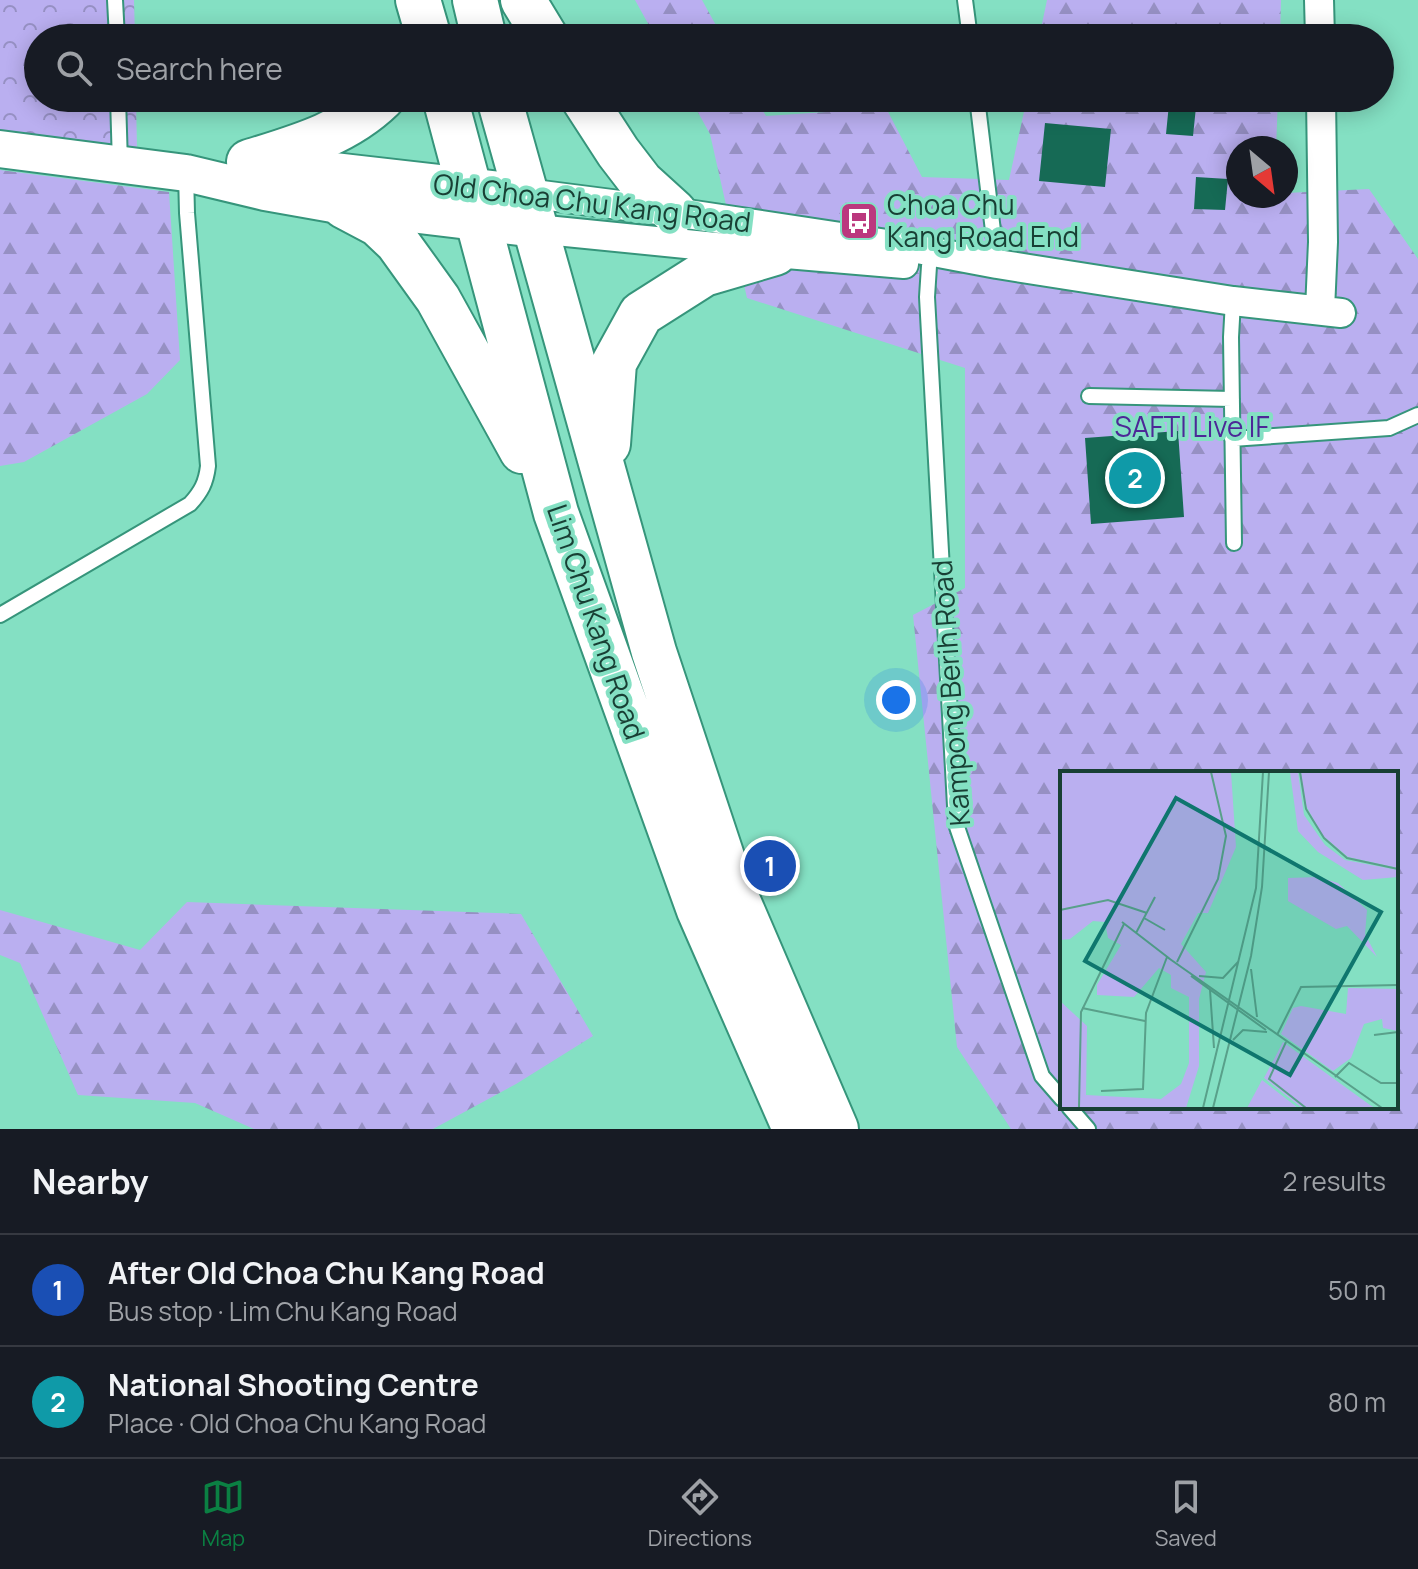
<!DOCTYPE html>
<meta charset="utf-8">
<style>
:root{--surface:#171b24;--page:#242831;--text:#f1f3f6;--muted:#9ea1a6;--line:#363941;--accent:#0b8043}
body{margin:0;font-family:Manrope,sans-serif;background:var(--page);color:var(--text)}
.compass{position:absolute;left:1226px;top:136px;width:72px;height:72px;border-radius:50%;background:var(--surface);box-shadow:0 4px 20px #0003;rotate:151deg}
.you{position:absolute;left:896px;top:700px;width:28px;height:28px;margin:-20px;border:6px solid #fff;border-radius:50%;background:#1a73e8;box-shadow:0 0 0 12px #1a73e833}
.badge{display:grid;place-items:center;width:52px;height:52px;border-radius:50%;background:var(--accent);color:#fff;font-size:26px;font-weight:700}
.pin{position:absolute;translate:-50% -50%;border:4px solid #fff;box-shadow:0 2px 8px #0006}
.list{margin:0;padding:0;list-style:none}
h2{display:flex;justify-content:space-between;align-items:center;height:104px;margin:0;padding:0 32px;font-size:34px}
h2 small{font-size:26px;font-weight:400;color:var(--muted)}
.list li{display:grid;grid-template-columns:52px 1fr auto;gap:24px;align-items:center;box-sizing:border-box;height:112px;padding:0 32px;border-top:2px solid var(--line)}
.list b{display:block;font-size:30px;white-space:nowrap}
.list p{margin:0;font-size:26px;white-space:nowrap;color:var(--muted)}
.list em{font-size:26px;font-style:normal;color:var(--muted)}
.icon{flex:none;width:44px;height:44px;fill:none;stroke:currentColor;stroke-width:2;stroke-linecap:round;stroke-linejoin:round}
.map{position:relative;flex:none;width:1418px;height:1129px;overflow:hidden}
.search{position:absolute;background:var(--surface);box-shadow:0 4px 20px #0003;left:24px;right:24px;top:24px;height:88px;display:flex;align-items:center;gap:20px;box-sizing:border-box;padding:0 28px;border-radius:44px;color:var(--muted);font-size:30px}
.sheet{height:328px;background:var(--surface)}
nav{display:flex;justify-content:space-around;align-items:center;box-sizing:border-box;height:112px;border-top:2px solid var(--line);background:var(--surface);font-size:22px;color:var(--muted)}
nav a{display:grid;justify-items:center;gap:4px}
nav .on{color:var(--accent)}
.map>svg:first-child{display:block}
.forest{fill:url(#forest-firs);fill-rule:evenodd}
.park{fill:url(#park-crowns)}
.building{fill:#166a55}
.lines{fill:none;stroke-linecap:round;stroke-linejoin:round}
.service-casing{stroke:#36957b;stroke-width:18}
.minor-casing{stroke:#36957b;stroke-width:32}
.tertiary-casing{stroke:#36957b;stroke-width:40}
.primary-casing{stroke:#36957b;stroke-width:48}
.service{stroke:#fff;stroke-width:14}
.minor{stroke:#fff;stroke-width:28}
.tertiary{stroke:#fff;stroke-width:36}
.primary{stroke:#fff;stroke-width:44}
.labels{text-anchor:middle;stroke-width:8;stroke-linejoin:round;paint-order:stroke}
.street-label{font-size:28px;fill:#183f34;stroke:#84e0c3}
.poi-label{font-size:28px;fill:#183f34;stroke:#84e0c3;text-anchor:start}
.park-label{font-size:28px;fill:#4c2897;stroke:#84e0c3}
.inset-road{fill:none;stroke:#59a08a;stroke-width:2}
.view{fill:#0f766e;fill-opacity:0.15;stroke:#0f766e;stroke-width:4}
.inset-edge{fill:none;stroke:#183f34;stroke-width:4}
</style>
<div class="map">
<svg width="1418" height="1129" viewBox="0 0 1418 1129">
<defs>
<pattern id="forest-firs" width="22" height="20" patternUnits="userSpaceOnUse" patternTransform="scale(2)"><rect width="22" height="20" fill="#baaff0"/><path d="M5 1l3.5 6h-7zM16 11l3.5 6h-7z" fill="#9690c3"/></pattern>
<pattern id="park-crowns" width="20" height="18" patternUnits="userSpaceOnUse" patternTransform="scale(2)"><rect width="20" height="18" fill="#baaff0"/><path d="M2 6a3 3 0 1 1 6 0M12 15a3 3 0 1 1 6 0" fill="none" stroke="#9690c3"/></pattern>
</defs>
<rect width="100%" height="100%" fill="#84e0c3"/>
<path class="forest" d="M635,0H702L723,38H656Z
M1047,0H1281L1280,38H1039Z
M690,98H755L766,116L886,108L922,177L1009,180L1027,98H1278L1276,148H1238V196H1286V193L1369,189L1418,259V1129H1011L957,1047L913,615L965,588V368L747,298L710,134ZM1062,773H1396V1107H1062Z
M0,170L169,192L180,360L147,394L24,462L0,466Z
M187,902L521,914L593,1036L516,1084L433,1129H254L195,1103L78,1095L20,963L0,955V910L140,950Z"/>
<path class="park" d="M0,0H134L135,38H38V98H136L137,149L0,133Z"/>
<path class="building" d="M1169,104L1196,107L1193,136L1166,134Z
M1045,123L1111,129L1105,187L1039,181Z
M1196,177L1228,179L1225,210L1194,209Z
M1178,431L1184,517L1091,524L1085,438Z"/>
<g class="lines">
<g class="service-casing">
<path id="service" d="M115,0L117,38
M965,0L970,38
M118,98L120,164
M977,98L997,264
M929,266L927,297L956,824L1042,1076L1062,1099
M1233,301L1231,337L1234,543
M1089,396L1232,399
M1232,439L1389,428L1418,415
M0,615L190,504C201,492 206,483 208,466L187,213L186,173
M1069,1107L1088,1129"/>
</g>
<g class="minor-casing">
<path id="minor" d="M1319,0L1320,38
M526,193L674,212L907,247L997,264L1233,301L1341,313
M536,229L775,253L904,264
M1320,310L1323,242L1321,98"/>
</g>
<g class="tertiary-casing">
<path id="tertiary" d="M0,149L186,173L265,192L344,206L536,229
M255,162L526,193"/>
</g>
<g class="primary-casing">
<path id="primary" d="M418,0L429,38
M475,0L484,38
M523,0L546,38
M445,98L556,513L699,910L795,1129
M499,98L654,652L732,887L836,1129
M583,98L618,152L641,182L674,212
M249,162C297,147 345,134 382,98
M344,206L378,224L397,242L438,299L522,451
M608,444L614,363L641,314L704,274L775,253"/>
</g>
<use href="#service" class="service"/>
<use href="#minor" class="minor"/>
<use href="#tertiary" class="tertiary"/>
<use href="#primary" class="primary"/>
</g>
<defs>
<g id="bus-square" transform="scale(2)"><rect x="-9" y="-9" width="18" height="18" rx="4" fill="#bb387e" stroke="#84e0c3"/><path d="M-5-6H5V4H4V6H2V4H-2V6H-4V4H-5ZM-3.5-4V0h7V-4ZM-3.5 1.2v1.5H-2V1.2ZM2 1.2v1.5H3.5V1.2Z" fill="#fff"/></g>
</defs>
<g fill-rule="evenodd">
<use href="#bus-square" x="859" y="221"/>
</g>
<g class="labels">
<g class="street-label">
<text transform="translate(592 203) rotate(7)" y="10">Old Choa Chu Kang Road</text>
<text transform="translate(596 622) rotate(71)" y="10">Lim Chu Kang Road</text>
<text transform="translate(951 693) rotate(-94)" y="10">Kampong Berih Road</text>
</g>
<g class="poi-label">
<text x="887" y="215">Choa Chu<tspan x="887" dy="32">Kang Road End</tspan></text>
</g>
<g class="park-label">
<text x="1192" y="437">SAFTI Live IF</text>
</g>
</g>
<g transform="translate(1060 771)">
<rect width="338" height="338" fill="#84e0c3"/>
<path d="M0,1H171L176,76L148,142H138L121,173L146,201L139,228V295L126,337H0V230L27,255L26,324L101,328L121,313L129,292V226L111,217V204L99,197L74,226L37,224V214L61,174L48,167L45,151L33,150L10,168L0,169ZM230,1H238L244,44L265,74L285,89L338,99V106L303,109L258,81L238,60ZM258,106L278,112L307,139L305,163L317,186L287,155L276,158L228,130V107ZM288,217L338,218V260L323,257L322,248L304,253L291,287L273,300L221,263L233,237L241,235L286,243Z" fill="#baaff0"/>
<path d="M241,1H338V97L288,86L262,64L244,31ZM202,309L238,337H187Z" fill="#baaff0"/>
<path d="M223,271L310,334L315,337H242L204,307Z" fill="#baaff0"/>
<path class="inset-road" d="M240,1L246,38L264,67L287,87L338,98M0,139L48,129L87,142M84,147L105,159M62,151L110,188M76,162L95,126M107,186L322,337M117,191L158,108L166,65L151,1M191,198L197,246M131,205L206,259M139,205L163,207L178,191M150,219L154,277M22,237L85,250M217,264L241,216L338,214M314,264L338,261M173,269L183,259L207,261M226,271L209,308L246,337M275,306L289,292L321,312H338M41,320L83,318L86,242L107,186M19,337L21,241L64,153M143,337L196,117L203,1M153,337L191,185L202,116L209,1"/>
<path class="view" d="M116,27L321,141L230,304L25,190Z"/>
<rect width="338" height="338" class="inset-edge"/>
</g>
</svg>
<svg class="compass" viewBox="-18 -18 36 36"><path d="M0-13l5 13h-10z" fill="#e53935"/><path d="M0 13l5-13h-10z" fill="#9ea1a6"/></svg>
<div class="you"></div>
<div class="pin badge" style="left:770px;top:866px;background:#1a4fb4">1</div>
<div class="pin badge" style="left:1135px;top:478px;background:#0f9aa8">2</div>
<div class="search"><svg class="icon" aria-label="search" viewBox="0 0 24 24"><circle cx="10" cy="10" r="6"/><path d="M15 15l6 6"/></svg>Search here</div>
</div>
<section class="sheet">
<h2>Nearby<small>2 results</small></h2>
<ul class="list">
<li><span class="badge" style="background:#1a4fb4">1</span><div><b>After Old Choa Chu Kang Road</b><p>Bus stop · Lim Chu Kang Road</p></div><em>50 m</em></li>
<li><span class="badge" style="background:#0f9aa8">2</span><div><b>National Shooting Centre</b><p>Place · Old Choa Chu Kang Road</p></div><em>80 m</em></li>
</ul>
</section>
<nav>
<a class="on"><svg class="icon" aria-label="map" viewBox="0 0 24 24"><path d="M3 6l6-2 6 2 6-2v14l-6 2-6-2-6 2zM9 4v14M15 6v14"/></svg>Map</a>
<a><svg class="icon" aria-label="directions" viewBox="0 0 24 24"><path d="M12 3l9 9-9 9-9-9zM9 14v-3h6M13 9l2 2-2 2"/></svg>Directions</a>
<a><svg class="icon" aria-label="saved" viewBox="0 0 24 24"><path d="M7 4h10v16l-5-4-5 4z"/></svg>Saved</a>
</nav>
